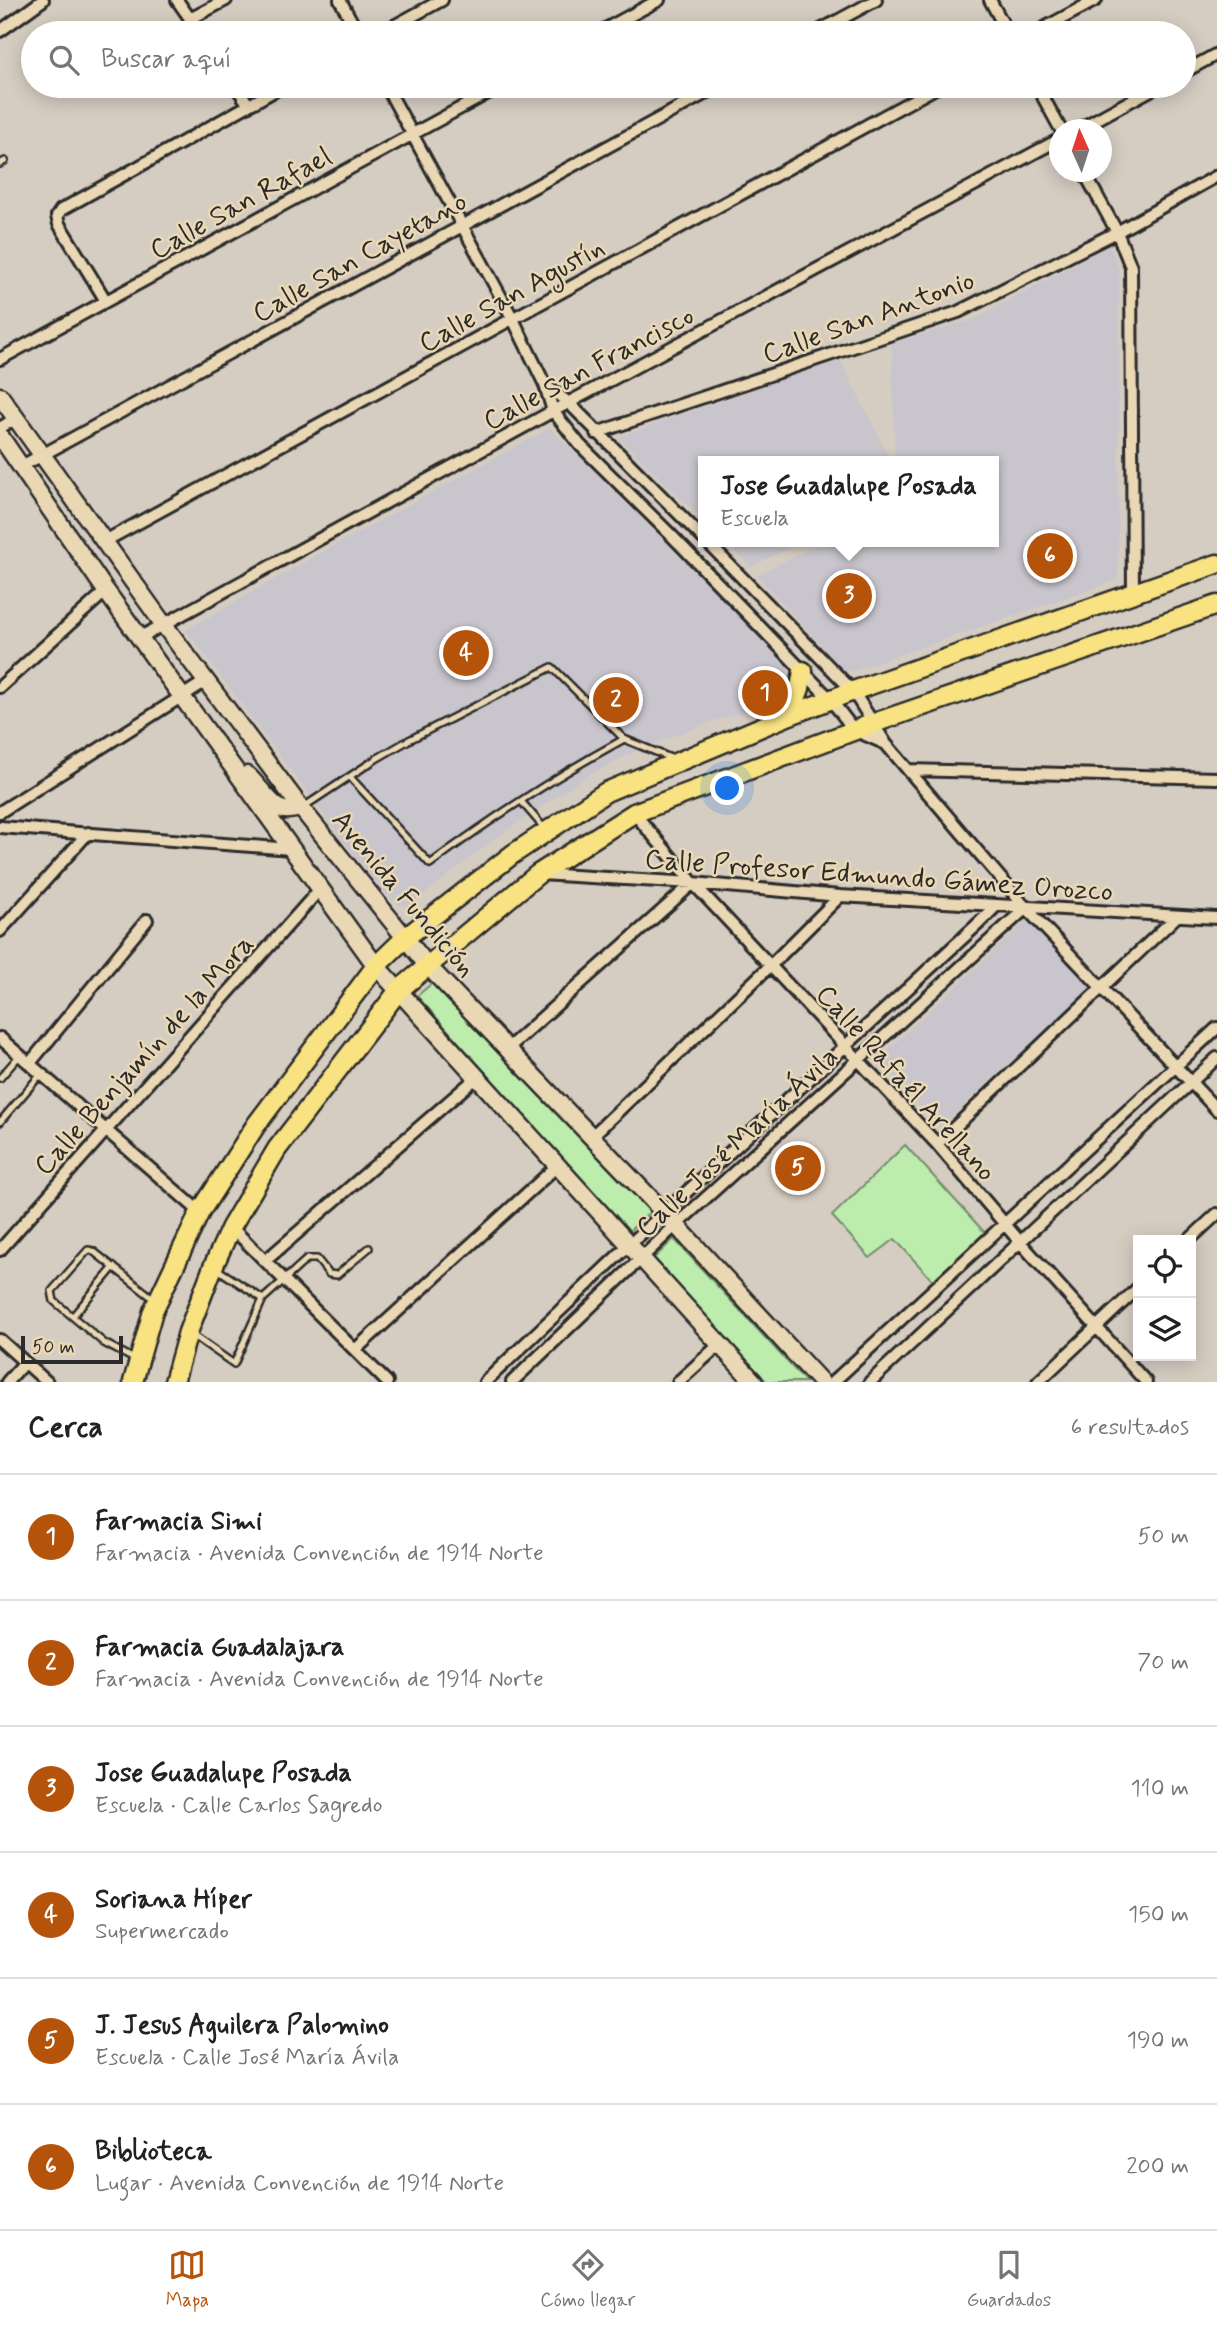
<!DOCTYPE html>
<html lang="es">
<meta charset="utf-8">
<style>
:root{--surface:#fff;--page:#f6f6f6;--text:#222;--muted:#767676;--line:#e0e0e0;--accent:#b45309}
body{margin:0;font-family:Mynerve,sans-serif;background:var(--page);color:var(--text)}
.controls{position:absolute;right:21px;bottom:21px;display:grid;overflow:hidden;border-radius:0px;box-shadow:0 4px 18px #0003}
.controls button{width:63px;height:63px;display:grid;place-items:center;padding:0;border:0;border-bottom:2px solid var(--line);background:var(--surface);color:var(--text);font:35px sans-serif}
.compass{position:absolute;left:1049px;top:119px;width:63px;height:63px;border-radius:50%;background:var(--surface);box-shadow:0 4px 18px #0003;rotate:357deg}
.scale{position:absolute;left:21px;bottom:18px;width:102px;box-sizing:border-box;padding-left:7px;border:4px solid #2b2b2b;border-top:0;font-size:19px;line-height:24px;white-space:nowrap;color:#2b2b2b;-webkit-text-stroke:5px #ead8b5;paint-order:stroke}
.you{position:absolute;left:728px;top:789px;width:24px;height:24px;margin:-18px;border:5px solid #fff;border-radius:50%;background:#1a73e8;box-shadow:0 0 0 10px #1a73e833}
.badge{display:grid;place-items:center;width:46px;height:46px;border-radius:50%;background:var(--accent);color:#fff;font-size:23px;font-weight:700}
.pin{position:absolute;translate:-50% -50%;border:4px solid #fff;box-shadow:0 2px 7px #0006}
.popup{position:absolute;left:698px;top:456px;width:301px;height:91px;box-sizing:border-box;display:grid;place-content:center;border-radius:0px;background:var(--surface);filter:drop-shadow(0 2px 5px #0005);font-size:23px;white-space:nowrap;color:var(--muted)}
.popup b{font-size:26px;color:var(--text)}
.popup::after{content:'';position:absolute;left:50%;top:100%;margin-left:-14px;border:14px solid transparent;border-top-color:var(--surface)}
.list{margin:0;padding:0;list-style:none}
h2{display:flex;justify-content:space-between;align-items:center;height:91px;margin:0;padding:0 28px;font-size:30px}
h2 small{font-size:23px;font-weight:400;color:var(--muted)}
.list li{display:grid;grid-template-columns:46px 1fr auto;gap:21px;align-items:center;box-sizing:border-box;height:126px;padding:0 28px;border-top:2px solid var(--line)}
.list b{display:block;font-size:26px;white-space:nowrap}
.list p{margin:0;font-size:23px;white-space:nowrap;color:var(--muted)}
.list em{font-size:23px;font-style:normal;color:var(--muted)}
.icon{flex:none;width:38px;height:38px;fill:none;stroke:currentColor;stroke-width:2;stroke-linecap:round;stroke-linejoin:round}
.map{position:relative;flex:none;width:1217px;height:1382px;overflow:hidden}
.search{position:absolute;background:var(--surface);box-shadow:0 4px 18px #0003;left:21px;right:21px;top:21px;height:77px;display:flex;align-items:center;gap:18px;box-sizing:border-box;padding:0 24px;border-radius:38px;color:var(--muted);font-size:26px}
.sheet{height:847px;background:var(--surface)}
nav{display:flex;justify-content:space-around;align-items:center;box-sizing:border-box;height:98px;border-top:2px solid var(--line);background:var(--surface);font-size:19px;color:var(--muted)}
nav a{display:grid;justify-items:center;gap:4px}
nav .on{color:var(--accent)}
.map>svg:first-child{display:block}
.built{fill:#c8c5cc}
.green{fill:#bcedad;stroke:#748c6c;stroke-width:2}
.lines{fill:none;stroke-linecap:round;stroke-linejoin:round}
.lane-casing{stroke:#2b2b2b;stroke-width:10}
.street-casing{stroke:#2b2b2b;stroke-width:16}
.secondary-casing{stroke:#2b2b2b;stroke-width:21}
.primary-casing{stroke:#2b2b2b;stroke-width:23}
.lane{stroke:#ead8b5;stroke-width:5}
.street{stroke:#ead8b5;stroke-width:10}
.secondary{stroke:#ead8b5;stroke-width:16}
.primary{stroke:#f8e281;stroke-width:18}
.labels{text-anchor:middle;stroke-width:5;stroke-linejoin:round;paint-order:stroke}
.street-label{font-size:28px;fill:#2b2b2b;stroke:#ead8b5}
</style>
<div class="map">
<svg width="1217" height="1382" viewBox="0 0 1217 1382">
<rect width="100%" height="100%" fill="#d6cdc2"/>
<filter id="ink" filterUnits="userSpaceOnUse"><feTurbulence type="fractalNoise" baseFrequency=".0143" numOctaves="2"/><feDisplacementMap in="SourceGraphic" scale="14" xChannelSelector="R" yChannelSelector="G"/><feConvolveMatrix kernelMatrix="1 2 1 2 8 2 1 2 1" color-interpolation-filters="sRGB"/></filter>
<g filter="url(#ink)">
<path class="built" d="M1110,245L1119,269L1118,580L846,673L757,575L822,542H994V461H895L892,343L972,320Z
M840,359L891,461H704V521L618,437Z
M550,428L781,657L789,671V687L787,694L773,703L717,720L644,747L586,777L498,836L412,904L400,906L381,890L365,870L186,630L313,557Z
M725,542H801L751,567Z
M1027,920L1091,989L939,1128L878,1059Z"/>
<path class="green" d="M437,979L651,1211L628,1232L417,996Z
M905,1145L986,1234L933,1281L895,1239L870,1258L832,1216Z
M674,1239L806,1382H767L653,1259Z"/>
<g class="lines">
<g class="lane-casing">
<path id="lane" d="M0,164L5,161
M350,777L430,864C492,818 556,776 624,739
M521,801L544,828
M302,808L376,759L409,740L552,667L624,739L673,759
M0,1078L20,1055
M0,1122L41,1074
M263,1299L307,1259H317L329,1274L337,1275L369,1248
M73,1316L114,1267
M191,1334L234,1364L263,1299L217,1269
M136,1360L104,1343L54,1301L52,1291L88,1250L93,1251L154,1299"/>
</g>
<g class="street-casing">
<path id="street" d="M177,0L200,33
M340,0L358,33
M990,0L1008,33
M190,19L226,0
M0,31L43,0
M381,33L442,0
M598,33L659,0
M815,33L876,0
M1035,33L1096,0
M1184,72L1217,54
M236,86L248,104
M386,86L513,319L545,385L553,411L580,445L670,534L831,700L854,730L886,744
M1037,86L1061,130
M1077,130L1158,86
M1084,172L1117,232L1131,267L1133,593
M106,301L59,224L57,216L61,210L283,86
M0,359L501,86
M545,385L569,403L704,539
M0,428L16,418
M596,433L958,312L1117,232L1217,176
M20,467L719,86
M105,541L939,86
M707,542L853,691L886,744L1026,908L1217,1110
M141,637L553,411L1060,139
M0,687L106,591
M908,770L1217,778
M0,812L206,681
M634,813L693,883L937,1144L1020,1242L1146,1382
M0,827L291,849
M540,874L693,883L840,896L1217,918
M0,931L88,833
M0,1038L200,1212
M506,1050L693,883
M30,1063L147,920
M591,1137L770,966L840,896
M937,1144L1177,916
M231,1227L387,1382
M1189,1240L1217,1214
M0,1250L320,889
M265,1261L476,1078
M0,1340L47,1382
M355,1350L557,1166
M7,1382L25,1362
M485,1382L629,1245L978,924L996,906
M512,1382L676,1225L1026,908
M678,1382L719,1345
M833,1382L1217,1028
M870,1382L1217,1058
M1038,1382L1138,1288"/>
</g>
<g class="secondary-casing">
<path id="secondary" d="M0,396L164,625L301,808L427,965L676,1225L821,1382
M0,436L106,591L376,966L754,1382
M247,775C257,783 272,808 284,810C289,811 296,809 301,808"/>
</g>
<g class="primary-casing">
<path id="primary" d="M790,715L800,688L803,671
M133,1382L153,1311L200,1212L256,1125L376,966L405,938L513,854L606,792L790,715L853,691L1217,564
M174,1382L188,1332L213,1267L231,1227L277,1149L399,990L538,874L634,813L874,723L1217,605"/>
</g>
<use href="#lane" class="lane"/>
<use href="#street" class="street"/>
<use href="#secondary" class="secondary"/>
<use href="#primary" class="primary"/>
</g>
</g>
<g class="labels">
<g class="street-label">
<text transform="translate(240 202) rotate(-29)" y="10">Calle San Rafael</text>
<text transform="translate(359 256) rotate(-29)" y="10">Calle San Cayetano</text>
<text transform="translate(511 294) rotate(-29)" y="10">Calle San Agustín</text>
<text transform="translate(868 316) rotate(-20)" y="10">Calle San Antonio</text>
<text transform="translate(588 367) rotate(-28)" y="10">Calle San Francisco</text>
<text transform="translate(879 874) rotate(4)" y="10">Calle Profesor Edmundo Gámez Orozco</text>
<text transform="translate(405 893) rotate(50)" y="10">Avenida Fundición</text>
<text transform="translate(143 1054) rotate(-48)" y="10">Calle Benjamín de la Mora</text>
<text transform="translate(907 1082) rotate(48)" y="10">Calle Rafaél Arellano</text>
<text transform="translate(736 1141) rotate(-43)" y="10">Calle José María Ávila</text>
</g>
</g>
</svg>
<div class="controls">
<button><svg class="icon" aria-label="locate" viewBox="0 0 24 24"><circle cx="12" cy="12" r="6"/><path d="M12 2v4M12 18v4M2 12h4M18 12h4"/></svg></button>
<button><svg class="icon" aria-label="layers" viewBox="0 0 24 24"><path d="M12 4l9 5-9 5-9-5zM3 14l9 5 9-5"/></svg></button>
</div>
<svg class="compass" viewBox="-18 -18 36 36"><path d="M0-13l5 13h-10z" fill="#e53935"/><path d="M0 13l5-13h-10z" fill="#767676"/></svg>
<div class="scale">50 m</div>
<div class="you"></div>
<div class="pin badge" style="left:765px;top:693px">1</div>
<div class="pin badge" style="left:616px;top:700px">2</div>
<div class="pin badge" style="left:849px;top:596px">3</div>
<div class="popup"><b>Jose Guadalupe Posada</b>Escuela</div>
<div class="pin badge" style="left:466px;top:653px">4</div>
<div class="pin badge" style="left:798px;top:1168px">5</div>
<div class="pin badge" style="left:1050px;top:556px">6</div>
<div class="search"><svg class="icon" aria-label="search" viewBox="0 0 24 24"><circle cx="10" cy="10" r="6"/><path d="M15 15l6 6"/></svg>Buscar aquí</div>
</div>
<section class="sheet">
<h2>Cerca<small>6 resultados</small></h2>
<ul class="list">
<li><span class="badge">1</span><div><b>Farmacia Simi</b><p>Farmacia · Avenida Convención de 1914 Norte</p></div><em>50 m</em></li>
<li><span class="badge">2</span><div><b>Farmacia Guadalajara</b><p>Farmacia · Avenida Convención de 1914 Norte</p></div><em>70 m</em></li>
<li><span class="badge">3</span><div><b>Jose Guadalupe Posada</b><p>Escuela · Calle Carlos Sagredo</p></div><em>110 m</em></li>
<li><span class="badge">4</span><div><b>Soriana Híper</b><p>Supermercado</p></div><em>150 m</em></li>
<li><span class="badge">5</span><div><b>J. Jesus Aguilera Palomino</b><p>Escuela · Calle José María Ávila</p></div><em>190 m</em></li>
<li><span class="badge">6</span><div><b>Biblioteca</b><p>Lugar · Avenida Convención de 1914 Norte</p></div><em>200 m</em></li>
</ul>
</section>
<nav>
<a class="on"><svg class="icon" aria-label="map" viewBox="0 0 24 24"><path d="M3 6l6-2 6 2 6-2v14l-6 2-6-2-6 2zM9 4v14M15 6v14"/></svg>Mapa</a>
<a><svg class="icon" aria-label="directions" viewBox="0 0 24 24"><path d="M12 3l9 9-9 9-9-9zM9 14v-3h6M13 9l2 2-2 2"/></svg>Cómo llegar</a>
<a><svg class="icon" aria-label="saved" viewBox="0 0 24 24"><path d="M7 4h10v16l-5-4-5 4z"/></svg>Guardados</a>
</nav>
